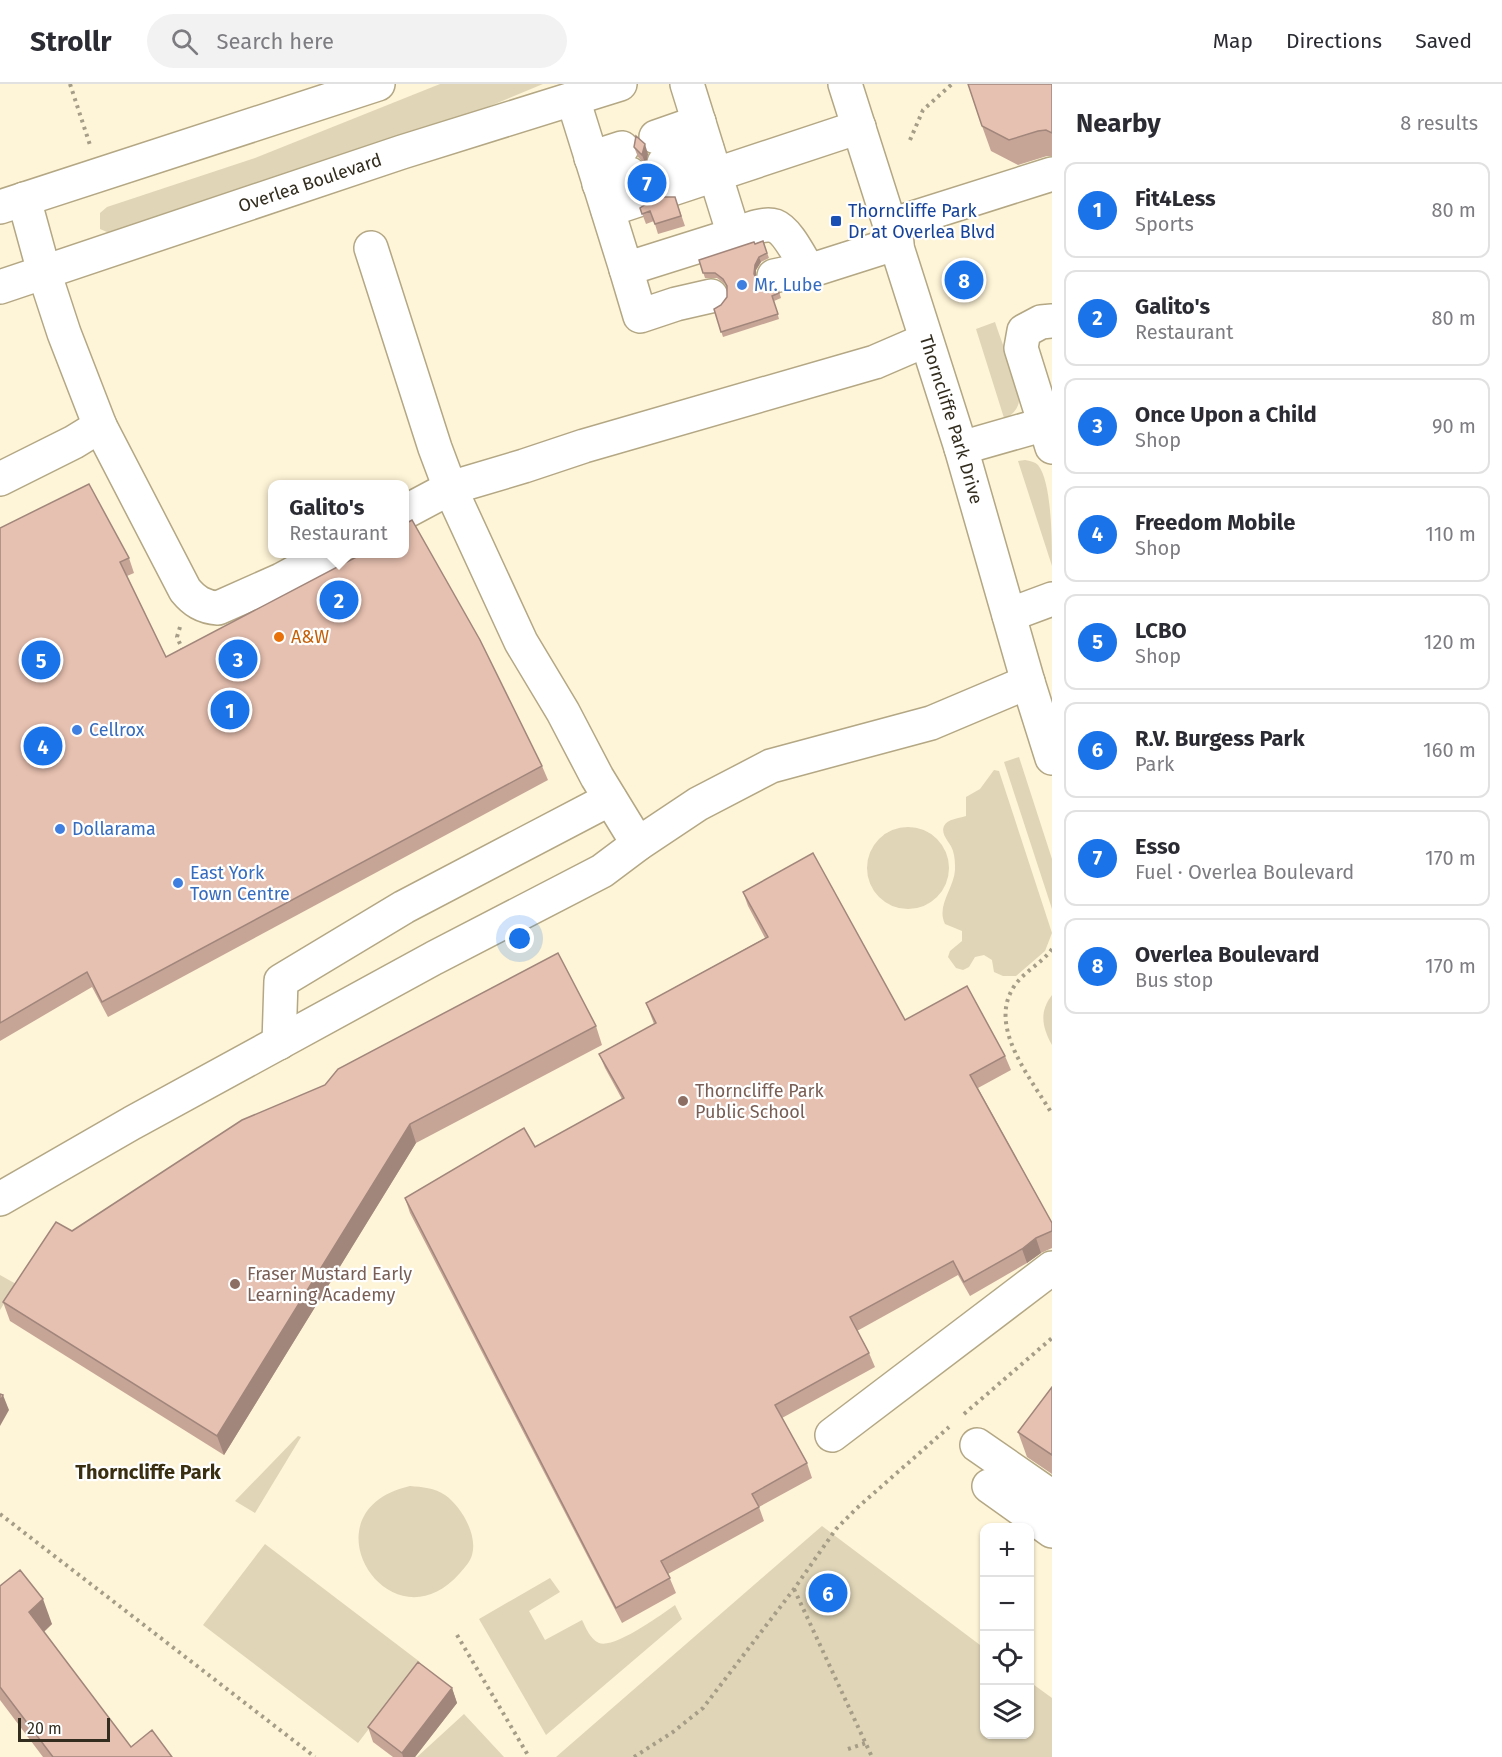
<!DOCTYPE html>
<meta charset="utf-8">
<style>
:root{--surface:#fff;--page:#f2f2f3;--text:#2b2b33;--muted:#7c7c81;--line:#e1e1e2;--accent:#1a73e8}
body{margin:0;font-family:"Fira Sans",sans-serif;background:var(--page);color:var(--text)}
.controls{position:absolute;right:18px;bottom:18px;display:grid;overflow:hidden;border-radius:12px;box-shadow:0 2px 4px #0004}
.controls button{width:54px;height:54px;display:grid;place-items:center;padding:0;border:0;border-bottom:2px solid var(--line);background:var(--surface);color:var(--text);font:30px sans-serif}
.scale{position:absolute;left:18px;bottom:15px;width:92px;box-sizing:border-box;padding-left:6px;border:3px solid #322d1f;border-top:0;font-size:16px;line-height:21px;white-space:nowrap;color:#322d1f;-webkit-text-stroke:4px #fff;paint-order:stroke}
.you{position:absolute;left:520px;top:855px;width:21px;height:21px;margin:-15px;border:4px solid #fff;border-radius:50%;background:#1a73e8;box-shadow:0 0 0 9px #1a73e833}
.badge{display:grid;place-items:center;width:39px;height:39px;border-radius:50%;background:var(--accent);color:#fff;font-size:20px;font-weight:700}
.pin{position:absolute;translate:-50% -50%;border:3px solid #fff;box-shadow:0 2px 6px #0006}
.popup{position:absolute;left:268px;top:396px;width:141px;height:78px;box-sizing:border-box;display:grid;place-content:center;border-radius:12px;background:var(--surface);filter:drop-shadow(0 2px 4px #0005);font-size:20px;white-space:nowrap;color:var(--muted)}
.popup b{font-size:22px;color:var(--text)}
.popup::after{content:'';position:absolute;left:50%;top:100%;margin-left:-12px;border:12px solid transparent;border-top-color:var(--surface)}
.list{margin:0;padding:0;list-style:none}
h2{display:flex;justify-content:space-between;align-items:center;height:78px;margin:0;padding:0 24px;font-size:26px}
h2 small{font-size:20px;font-weight:400;color:var(--muted)}
.list li{display:grid;grid-template-columns:39px 1fr auto;gap:18px;align-items:center;box-sizing:border-box;height:96px;margin:0 12px 12px;padding:0 12px;border:2px solid var(--line);border-radius:12px}
.list b{display:block;font-size:22px;white-space:nowrap}
.list p{margin:0;font-size:20px;white-space:nowrap;color:var(--muted)}
.list em{font-size:20px;font-style:normal;color:var(--muted)}
.icon{flex:none;width:33px;height:33px;fill:none;stroke:currentColor;stroke-width:2;stroke-linecap:round;stroke-linejoin:round}
.map{position:relative;flex:none;width:1052px;height:1673px;overflow:hidden}
header{display:flex;align-items:center;gap:36px;box-sizing:border-box;height:84px;padding:0 30px;background:var(--surface);border-bottom:2px solid var(--line)}
header strong{font-size:28px}
nav{display:flex;gap:33px;margin-inline-start:auto;font-size:21px}
.search{width:420px;height:54px;background:var(--page);display:flex;align-items:center;gap:15px;box-sizing:border-box;padding:0 21px;border-radius:33px;color:var(--muted);font-size:22px}
main{display:flex}
aside{flex:1;background:var(--surface)}
.map>svg:first-child{display:block}
.green{fill:#e0d5b7}
.lines{fill:none;stroke-linecap:round;stroke-linejoin:round}
.minor-casing{stroke:#b3a784;stroke-width:36}
.major-casing{stroke:#b3a784;stroke-width:36}
.path{stroke:#a59d87;stroke-width:4;stroke-dasharray:3 4.5;stroke-linecap:butt}
.minor{stroke:#fff;stroke-width:33}
.major{stroke:#fff;stroke-width:33}
.wall{fill:#c6a597}
.shaded-wall{fill:#a1867b}
.building{fill:#e6c0b0;stroke:#a1867b;stroke-width:1.5}
.transit-dot{fill:#1a4fb4;stroke:#fff;stroke-width:2}
.shop-dot{fill:#3f7fe0;stroke:#fff;stroke-width:2}
.food-dot{fill:#e8710a;stroke:#fff;stroke-width:2}
.education-dot{fill:#8d6e63;stroke:#fff;stroke-width:2}
.labels{text-anchor:middle;stroke-width:4.5;stroke-linejoin:round;paint-order:stroke}
.street-label{font-size:18px;fill:#322d1f;stroke:#fff}
.transit-label{font-size:18px;fill:#164399;stroke:#fff;text-anchor:start}
.shop-label{font-size:18px;fill:#366cbe;stroke:#fff;text-anchor:start}
.food-label{font-size:18px;fill:#c56008;stroke:#fff;text-anchor:start}
.education-label{font-size:18px;fill:#785e54;stroke:#fff;text-anchor:start}
.neighbourhood-label{font-size:20px;font-weight:bold;fill:#3a2f10;stroke:#fff}
</style>
<header>
<strong>Strollr</strong>
<div class="search"><svg class="icon" aria-label="search" viewBox="0 0 24 24"><circle cx="10" cy="10" r="6"/><path d="M15 15l6 6"/></svg>Search here</div>
<nav><a>Map</a><a>Directions</a><a>Saved</a></nav>
</header>
<main>
<div class="map">
<svg width="1052" height="1673" viewBox="0 0 1052 1673">
<rect width="100%" height="100%" fill="#fef4d7"/>
<path class="green" d="M440,0H543L449,39L116,148H107L100,145V129L107,123L255,74Z
M995,238C999,251 1021,307 1019,317C1018,325 1012,332 1004,334L976,245Z
M1025,376C1030,377 1035,378 1038,381C1052,398 1052,458 1052,482L1018,377Z
M1019,673L1052,775V825L1004,678Z
M994,686L999,687L1052,849L1045,867L1016,892H1003L994,888L992,876L984,871L975,873L969,883L963,886L956,884L948,873L950,867L962,857V847L945,840C936,822 954,804 955,786C955,780 955,773 953,767C951,759 940,751 944,742C947,735 960,734 966,732V713L980,705Z
M867 784a41 41 0 1 1 82 0a41 41 0 1 1-82 0Z
M1052,911V961C1042,943 1039,928 1052,911Z
M0,1191L16,1200L0,1226Z
M298,1352L301,1353L255,1429L235,1417Z
M410,1402C422,1403 435,1404 445,1411C461,1422 478,1451 472,1471C470,1478 465,1483 460,1489C390,1569 300,1427 410,1402Z
M822,1442L984,1564V1650H1030V1598L1052,1614V1673H556Z
M265,1460L420,1578L358,1659L203,1541Z
M550,1494L560,1508L529,1527L545,1556L582,1536C586,1544 590,1555 599,1559C614,1565 661,1531 675,1521L682,1535L546,1651L479,1535Z
M464,1630L504,1673H417Z"/>
<g class="lines">
<g class="minor-casing">
<g id="minor">
<path id="s1" d="M845,0L961,364L1028,598L1052,674"/>
<path d="M573,15L626,185L734,151L687,0"/>
<path d="M656,53L699,38"/>
<path d="M591,74L622,64"/>
<path d="M664,79L707,65"/>
<path d="M599,100L630,90"/>
<path d="M672,105L859,43"/>
<path d="M24,115L44,188L64,249L100,342L185,506C194,517 203,523 218,524L281,496L329,470"/>
<path d="M608,126L638,116"/>
<path d="M891,141L1052,90"/>
<path d="M734,151C745,147 763,138 775,142C788,147 801,175 809,187L897,159"/>
<path d="M371,164L435,364L450,404L521,558L563,628L597,693L638,760"/>
<path d="M626,185L640,232L676,220L711,212"/>
<path d="M774,192L793,188L809,187"/>
<path d="M1052,237L1041,238L1024,247L1021,264L1052,363"/>
<path d="M961,364L1052,338"/>
<path d="M0,395L74,358L100,342"/>
<path d="M405,428L450,404L524,382L584,362L875,278L926,256"/>
<path d="M1009,531L1052,515"/>
<path d="M279,959L281,897L404,823L610,715"/>
<path d="M0,1115L132,1039L434,874L602,787L638,760L698,720L771,682L931,639L1028,598"/>
<path d="M832,1351L1052,1184"/>
<path d="M977,1361L1052,1413"/>
<path d="M989,1402L1052,1447"/>
</g>
</g>
<g class="major-casing">
<g id="major">
<path d="M0,123L378,0"/>
<path id="s2" d="M0,203L402,68L620,0"/>
</g>
</g>
<path class="path" d="M70,0L90,61
M910,56L923,26L952,0
M180,543L177,553L184,569
M1052,865C1042,879 1025,887 1015,901C986,942 1031,994 1052,1030
M964,1330L1052,1254
M0,1430L315,1673
M794,1505L872,1673
M457,1551L529,1673
M848,1665L866,1659
M634,1673L673,1648L703,1624L794,1505L836,1445L857,1424L949,1343"/>
<use href="#minor" class="minor"/>
<use href="#major" class="major"/>
</g>
<path class="wall" d="M1052,0V72H1047L1018,81L991,67L982,42Z
M634,63L648,70L646,80L653,86L656,96L654,106L656,109L664,113H675L685,142L658,150L654,137L646,140L640,124L649,118L653,110L652,106L646,99L642,89L644,79L638,73Z
M763,157L769,174L761,178L756,186V194L758,199L766,204L778,205L781,214L774,217L779,235L723,253L714,225L721,221L727,213V204L725,200L717,194H705L699,176Z
M0,444L129,474L134,489L127,492L166,573L542,682L548,696L108,933L92,903L0,957Z
M743,808L905,936L1005,972L1011,986L978,1004L1052,1139V1164L1041,1169L1027,1179L970,1212L958,1191L857,1247L869,1269L875,1283L782,1334L807,1379L812,1394L759,1423L764,1437L668,1490L676,1509L622,1539L410,1129L405,1114L535,1063L622,1015L605,984L599,970L654,940L646,919L765,854L748,822Z
M596,942L602,961L416,1059L224,1371L10,1237L3,1218L72,1147Z
M1052,1303V1390L1027,1373L1018,1348Z
M0,1502L52,1540L44,1548L131,1663L172,1673H43L0,1616Z
M452,1604L457,1619L415,1673H393L373,1658L368,1643Z"/>
<path class="shaded-wall" d="M645,60L648,70L646,81L642,71Z
M653,86L656,96L654,107L650,97Z
M759,173L761,178L756,186V195L754,190L755,181Z
M410,1040L416,1059L224,1371L217,1352Z
M1036,1154L1041,1169L1027,1179L1022,1165Z
M3,1311L9,1326L0,1342V1318Z
M43,1515L52,1540L38,1553L29,1528Z
M452,1604L457,1619L415,1673H403L402,1669Z"/>
<path class="building" d="M968,0H1052V49L1046,46L1038,47L1009,56L982,42Z
M636,52L645,60L642,71L634,63Z
M644,78L653,86L650,97L642,89Z
M652,104L656,109L664,113H675L681,132L655,140L650,127L642,130L640,124L649,118L653,110Z
M763,157L767,169L759,173L755,181L754,190L758,199L766,204L778,205L779,209L772,212L778,230L721,248L714,225L721,221L727,213V202L723,195L715,189H703L699,176L754,158L755,160Z
M89,400L129,474L120,478L166,573L362,470H405V440L412,436L480,556L542,682L102,918L87,888L0,939V444Z
M813,769L905,936L967,902L1005,972L970,991L1052,1139V1147L1036,1154L1022,1165L964,1198L953,1177L850,1233L869,1269L775,1321L807,1379L752,1410L759,1423L661,1477L670,1494L616,1524L405,1114L524,1044L535,1063L624,1014L599,970L656,939L646,919L768,853L743,808Z
M558,869L596,942L410,1040L217,1352L3,1218L56,1138L72,1147L242,1036L325,1001L338,985Z
M1052,1303V1371L1018,1348Z
M0,1310L3,1311L0,1318Z
M20,1486L43,1515L29,1528L131,1663L152,1646L172,1673H53L0,1603V1502Z
M418,1578L452,1604L402,1669L368,1643Z"/>
<rect class="transit-dot" x="830" y="131" width="12" height="12" rx="3"/>
<g class="shop-dot">
<circle cx="742" cy="201" r="6"/>
<circle cx="77" cy="646" r="6"/>
<circle cx="60" cy="745" r="6"/>
<circle cx="178" cy="799" r="6"/>
</g>
<circle class="food-dot" cx="279" cy="553" r="6"/>
<g class="education-dot">
<circle cx="683" cy="1017" r="6"/>
<circle cx="235" cy="1200" r="6"/>
</g>
<g class="labels">
<g class="street-label">
<text dy="6" stroke="none"><textPath href="#s2" startOffset="327">Overlea Boulevard</textPath></text>
<text dy="6" stroke="none"><textPath href="#s1" startOffset="352">Thorncliffe Park Drive</textPath></text>
</g>
<g class="transit-label">
<text x="848" y="133">Thorncliffe Park<tspan x="848" dy="21">Dr at Overlea Blvd</tspan></text>
</g>
<g class="shop-label">
<text x="754" y="207">Mr. Lube</text>
<text x="89" y="652">Cellrox</text>
<text x="72" y="751">Dollarama</text>
<text x="190" y="795">East York<tspan x="190" dy="21">Town Centre</tspan></text>
</g>
<g class="food-label">
<text x="291" y="559">A&amp;W</text>
</g>
<g class="education-label">
<text x="695" y="1013">Thorncliffe Park<tspan x="695" dy="21">Public School</tspan></text>
<text x="247" y="1196">Fraser Mustard Early<tspan x="247" dy="21">Learning Academy</tspan></text>
</g>
<g class="neighbourhood-label">
<text x="148" y="1395">Thorncliffe Park</text>
</g>
</g>
</svg>
<div class="controls">
<button>+</button>
<button>−</button>
<button><svg class="icon" aria-label="locate" viewBox="0 0 24 24"><circle cx="12" cy="12" r="6"/><path d="M12 2v4M12 18v4M2 12h4M18 12h4"/></svg></button>
<button><svg class="icon" aria-label="layers" viewBox="0 0 24 24"><path d="M12 4l9 5-9 5-9-5zM3 14l9 5 9-5"/></svg></button>
</div>
<div class="scale">20 m</div>
<div class="you"></div>
<div class="pin badge" style="left:230px;top:626px">1</div>
<div class="pin badge" style="left:339px;top:516px">2</div>
<div class="popup"><b>Galito's</b>Restaurant</div>
<div class="pin badge" style="left:238px;top:575px">3</div>
<div class="pin badge" style="left:43px;top:662px">4</div>
<div class="pin badge" style="left:41px;top:576px">5</div>
<div class="pin badge" style="left:828px;top:1509px">6</div>
<div class="pin badge" style="left:647px;top:99px">7</div>
<div class="pin badge" style="left:964px;top:196px">8</div>
</div>
<aside>
<h2>Nearby<small>8 results</small></h2>
<ul class="list">
<li><span class="badge">1</span><div><b>Fit4Less</b><p>Sports</p></div><em>80 m</em></li>
<li><span class="badge">2</span><div><b>Galito's</b><p>Restaurant</p></div><em>80 m</em></li>
<li><span class="badge">3</span><div><b>Once Upon a Child</b><p>Shop</p></div><em>90 m</em></li>
<li><span class="badge">4</span><div><b>Freedom Mobile</b><p>Shop</p></div><em>110 m</em></li>
<li><span class="badge">5</span><div><b>LCBO</b><p>Shop</p></div><em>120 m</em></li>
<li><span class="badge">6</span><div><b>R.V. Burgess Park</b><p>Park</p></div><em>160 m</em></li>
<li><span class="badge">7</span><div><b>Esso</b><p>Fuel · Overlea Boulevard</p></div><em>170 m</em></li>
<li><span class="badge">8</span><div><b>Overlea Boulevard</b><p>Bus stop</p></div><em>170 m</em></li>
</ul>
</aside>
</main>
